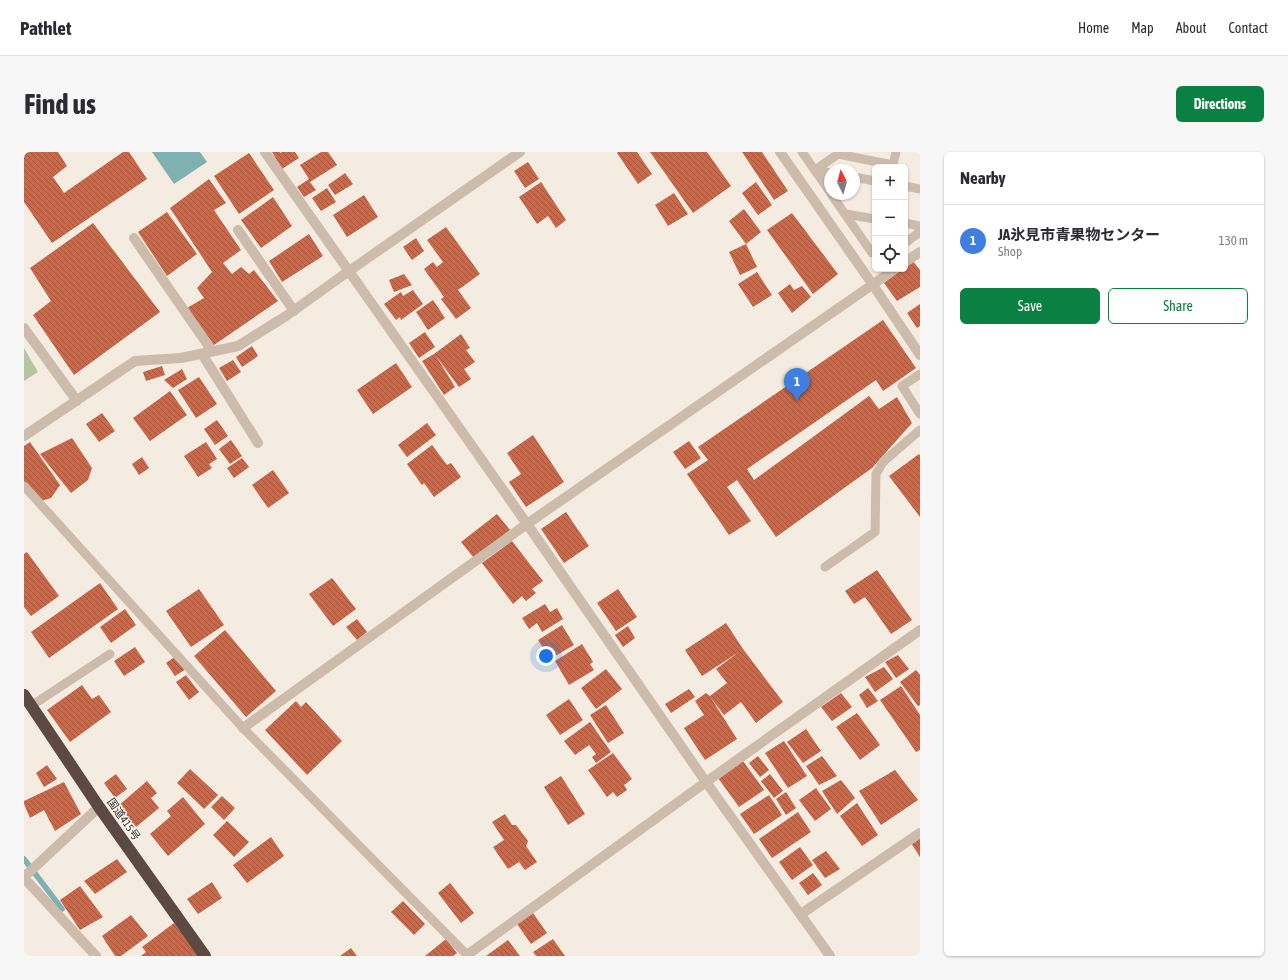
<!DOCTYPE html>
<meta charset="utf-8">
<style>
:root{--surface:#fff;--page:#f7f7f7;--text:#2b2b33;--muted:#7c7c81;--line:#e1e1e2;--accent:#0b8043}
body{margin:0;font-family:"Asap Condensed","Noto Sans JP",sans-serif;background:var(--page);color:var(--text)}
.controls{position:absolute;right:12px;top:12px;display:grid;overflow:hidden;border-radius:6px;box-shadow:0 1px 3px #0004}
.controls button{width:36px;height:36px;display:grid;place-items:center;padding:0;border:0;border-bottom:1px solid var(--line);background:var(--surface);color:var(--text);font:20px sans-serif}
.compass{position:absolute;left:800px;top:12px;width:36px;height:36px;border-radius:50%;background:var(--surface);box-shadow:0 1px 3px #0004;rotate:354deg}
.you{position:absolute;left:522px;top:504px;width:14px;height:14px;margin:-10px;border:3px solid #fff;border-radius:50%;background:#1a73e8;box-shadow:0 0 0 6px #1a73e833}
.badge{display:grid;place-items:center;width:26px;height:26px;border-radius:50%;background:var(--accent);color:#fff;font-size:13px;font-weight:700}
.pin{position:absolute;translate:-50% -33px;filter:drop-shadow(0 1px 2px #0008)}
.pin::after{content:'';position:absolute;top:21px;width:14px;height:12px;background:inherit;clip-path:polygon(0 0,100% 0,50% 100%)}
.list{margin:0;padding:0;list-style:none}
h2{display:flex;justify-content:space-between;align-items:center;height:52px;margin:0;padding:0 16px;font-size:17px}
h2 small{font-size:13px;font-weight:400;color:var(--muted)}
.list li{display:grid;grid-template-columns:26px 1fr auto;gap:12px;align-items:center;box-sizing:border-box;height:72px;padding:0 16px;border-top:1px solid var(--line)}
.list b{display:block;font-size:15px;white-space:nowrap}
.list p{margin:0;font-size:13px;white-space:nowrap;color:var(--muted)}
.list em{font-size:13px;font-style:normal;color:var(--muted)}
.actions{display:flex;gap:8px;padding:12px 16px}
.actions a{flex:1;padding:9px 0;border:1px solid var(--accent);border-radius:6px;text-align:center;font-size:14px;color:var(--accent)}
.actions .main{background:var(--accent);color:#fff}
.icon{flex:none;width:22px;height:22px;fill:none;stroke:currentColor;stroke-width:2;stroke-linecap:round;stroke-linejoin:round}
.map{position:relative;flex:none;width:896px;height:804px;overflow:hidden;border-radius:6px}
header{display:flex;align-items:center;gap:24px;box-sizing:border-box;height:56px;padding:0 20px;background:var(--surface);border-bottom:1px solid var(--line)}
header strong{font-size:19px}
nav{display:flex;gap:22px;margin-inline-start:auto;font-size:14px}
.intro{display:flex;align-items:center;justify-content:space-between;box-sizing:border-box;height:96px;padding:0 24px}
h1{margin:0;font-size:28px}
.button{padding:10px 18px;border-radius:6px;background:var(--accent);color:#fff;font-size:14px;font-weight:700}
main{display:flex;gap:24px;padding:0 24px}
aside{flex:1;background:var(--surface);border-radius:6px;box-shadow:0 1px 3px #0004}
.map>svg:first-child{display:block}
.green{fill:#b8c4a0}
.water{fill:#7fb0b2}
.lines{fill:none;stroke-linecap:round;stroke-linejoin:round}
.stream{stroke:#7fb0b2;stroke-width:5.5}
.building{fill:url(#building-back-hatch)}
.lane{stroke:#cdbbac;stroke-width:9}
.street{stroke:#cdbbac;stroke-width:10}
.highway{stroke:#5c4a42;stroke-width:12}
.labels{text-anchor:middle;stroke-width:3;stroke-linejoin:round;paint-order:stroke}
.street-label{font-size:11px;fill:#3b302b;stroke:#fbf5ee}
</style>
<header>
<strong>Pathlet</strong>
<nav><a>Home</a><a>Map</a><a>About</a><a>Contact</a></nav>
</header>
<div class="intro"><h1>Find us</h1><a class="button">Directions</a></div>
<main>
<div class="map">
<svg width="896" height="804" viewBox="0 0 896 804">
<defs>
<pattern id="building-back-hatch" width="6" height="6" patternUnits="userSpaceOnUse"><rect width="6" height="6" fill="#c8694b"/><path d="M-1 5l2 2M0 0l6 6M5-1l2 2" fill="none" stroke="#a4573f"/></pattern>
</defs>
<rect width="100%" height="100%" fill="#f4ebe1"/>
<path class="green" d="M0,196L14,220L0,229Z"/>
<path class="water" d="M128,0H176L183,10L150,32Z"/>
<g class="lines">
<path class="stream" d="M0,707L38,757"/>
</g>
<path class="building" d="M0,0H34L43,14L29,25L40,41L99,0H105L123,27L28,91L0,50Z
M248,0H256V1L258,0H271L275,6L258,17Z
M297,0H304L313,13L286,30L292,38L280,45L273,35L285,27L276,13Z
M594,0H613L628,22L614,32L593,1Z
M626,0H683L707,34L669,61Z
M718,0H738L764,39L750,48Z
M225,1L250,38L215,62L190,24Z
M504,10L515,27L501,36L490,19Z
M321,21L329,32L311,43L304,33Z
M185,27L202,51L190,58L217,98L199,111L208,122L217,115L225,122L230,118L254,149L190,193L163,156L180,146L173,136L188,120L146,56Z
M517,30L542,68L532,76L524,64L513,72L495,45Z
M732,30L748,53L734,63L718,41Z
M303,36L312,50L297,59L288,46Z
M650,41L664,62L644,74L631,53Z
M340,43L354,65L323,85L309,63Z
M249,45L268,74L237,96L217,68Z
M720,57L737,80L722,92L705,69Z
M143,60L173,102L143,124L114,80Z
M768,61L814,122L789,142L743,78Z
M69,71L136,160L50,223L9,163L27,149L6,116Z
M422,75L456,122L434,138L447,156L432,167L417,147L420,145L400,117L409,110L413,115L419,110L403,88Z
M285,82L299,104L258,130L245,109Z
M392,86L400,99L388,108L379,95Z
M722,92L733,115L716,123L705,100Z
M888,108L896,118V135L873,149L860,131L878,117H881V114Z
M733,120L748,143L729,155L714,132Z
M380,122L388,133L370,140L365,128Z
M766,132L770,138L778,134L787,145L768,161L754,141Z
M389,138L399,152L377,168L376,165L372,168L360,152L377,140L379,144Z
M409,148L421,166L404,178L392,160Z
M896,152V174L893,176L883,161Z
M859,168L892,216L859,239L852,228L723,317L730,328L845,244L855,257L873,245L888,271L848,316L752,385L713,328L703,335L727,369L705,383L663,322L684,308L674,295Z
M401,180L411,195L395,206L385,191Z
M437,182L446,196L442,198L451,210L440,217L447,227L435,235L412,204L431,235L420,243L398,209L410,202Z
M228,194L234,204L218,215L212,205Z
M209,208L217,220L203,229L195,216Z
M372,211L388,235L349,262L333,238Z
M138,214L141,223L122,229L119,220Z
M158,217L163,227L149,236L140,228Z
M175,225L193,252L172,266L154,238Z
M146,239L163,263L126,289L109,266Z
M78,261L91,279L75,290L62,272Z
M193,268L204,284L191,293L180,277Z
M403,271L412,283L383,305L374,293Z
M509,283L540,330L502,355L485,330L497,322L483,301Z
M48,286L68,316L64,328L47,341L16,302Z
M207,288L218,304L206,312L195,297Z
M665,289L677,306L661,317L649,300Z
M6,290L36,333L27,346L14,350L0,331V294Z
M182,290L193,307L185,312L188,316L174,325L160,304Z
M408,293L423,313L427,311L437,325L410,345L400,331L398,333L383,312Z
M895,302L896,303V365L865,324Z
M118,305L125,316L115,323L108,312Z
M218,306L225,315L210,326L203,316Z
M249,318L265,341L244,356L228,333Z
M542,360L565,394L540,411L517,377Z
M473,362L486,378L450,406L437,390Z
M488,389L519,429L508,437L512,441L502,449L498,444L489,452L458,411Z
M3,400L35,444L7,464L0,455V402Z
M853,418L888,468L867,482L841,445L830,452L821,439Z
M308,426L332,457L309,474L285,442Z
M76,431L94,457L25,506L7,480Z
M175,437L200,473L167,495L142,459Z
M594,437L613,465L592,479L573,451Z
M521,452L526,460L533,456L539,467L518,480L513,471L505,477L498,466Z
M101,457L112,473L87,491L76,475Z
M333,467L343,480L333,488L322,475Z
M702,471L719,497L759,550L732,571L717,550L700,563L687,546L713,587L681,608L660,576L680,563L671,549L682,541L686,544L703,531L692,517L715,500L678,524L661,498Z
M538,473L550,493L526,507L514,488Z
M604,474L611,486L599,495L591,483Z
M201,478L252,539L222,565L170,504Z
M558,492L569,510L566,512L570,518L545,533L531,509Z
M111,495L121,510L100,524L90,509Z
M874,503L885,517L872,526L861,510Z
M152,504L162,517L151,524L142,511Z
M860,515L869,527L851,540L841,525Z
M582,517L598,537L572,557L557,536Z
M892,518L896,523V553L894,554L876,530Z
M162,523L175,540L165,548L152,530Z
M58,533L68,547L75,543L87,560L46,590L23,558Z
M877,534L896,563V598L892,600L856,548Z
M844,536L854,549L843,556L835,543Z
M665,537L671,545L647,561L641,552Z
M817,541L828,555L808,569L797,555Z
M545,547L559,568L536,583L522,563Z
M272,549L277,555L282,550L318,589L283,623L241,578Z
M582,553L600,581L584,591L566,563Z
M833,561L856,593L836,608L812,575Z
M566,570L587,600L572,611L568,605L572,602L565,593L551,603L540,589Z
M782,577L797,599L779,611L763,590Z
M760,589L783,624L764,636L741,601Z
M589,601L608,627L600,633L603,638L593,645L589,640L583,645L564,618Z
M734,604L745,618L736,625L725,611Z
M798,604L813,624L795,633L782,614Z
M719,609L740,638L715,655L694,626Z
M23,613L33,627L20,635L12,621Z
M166,617L194,643L180,657L153,631Z
M871,618L894,648L857,673L835,639Z
M92,622L103,637L91,646L80,631Z
M746,622L759,639L750,646L737,629Z
M537,624L561,662L544,673L520,635Z
M817,628L831,646L813,662L798,639Z
M123,629L133,641L127,646L135,656L112,675L94,654Z
M40,630L57,662L31,679L20,658L6,666L0,652V649Z
M792,636L807,657L791,669L775,648Z
M762,640L772,656L762,663L752,647Z
M745,643L758,663L730,682L716,662Z
M198,644L211,656L200,668L187,655Z
M159,645L181,672L144,704L126,682L147,664L143,659Z
M833,651L854,683L838,694L816,664Z
M774,660L787,680L748,706L735,687Z
M481,662L488,673H492L504,689L502,694L513,710L501,718L495,710L484,717L469,695L480,688L468,670Z
M203,669L225,690L210,705L189,683Z
M247,685L260,704L223,731L209,713Z
M896,685V705L887,691Z
M776,695L789,713L768,728L755,710Z
M802,699L816,717L801,726L788,708Z
M93,707L103,720L71,742L60,729Z
M789,721L798,733L784,743L775,731Z
M188,730L198,746L174,762L163,747Z
M426,731L450,761L437,771L414,741Z
M56,734L79,765L56,778L36,748Z
M379,749L401,772L390,783L367,760Z
M509,761L523,781L507,792L493,772Z
M107,763L124,784L97,804H91L78,784Z
M150,771L175,804H117L122,800L118,795Z
M422,787L433,801L429,804H401Z
M529,787L541,804H512L509,800Z
M484,788L496,804H462Z
M327,796L333,804H316Z"/>
<g class="lines">
<path class="lane" d="M778,0L806,40
M814,2L869,13L872,0
M791,18L817,0
M791,18L806,21
M830,25L851,29
M881,34L896,37
M807,42L848,101H851
M821,62L851,67
M881,71L896,74
M881,91L896,80
M896,222L878,234L896,262
M0,334L219,576L444,804
M801,415L851,380L852,322L859,310L896,278
M7,554L86,502"/>
<path class="street" d="M241,0L503,372L682,630L806,804
M756,0L849,133L896,203
M214,78L270,159
M110,86L188,199
M881,110L896,100
M0,176L53,249
M178,202L234,291
M0,284L111,209L157,206L214,194L262,164L318,124L496,0
M219,576L503,372L871,117
M0,725L75,655
M0,726L72,804
M777,762L896,681
M443,803L682,630L896,478"/>
<path class="highway" d="M0,543L75,655L181,804"/>
</g>
<g class="labels">
<g class="street-label">
<text transform="translate(100 667) rotate(55)" y="4">国道415号</text>
</g>
</g>
</svg>
<div class="controls">
<button>+</button>
<button>−</button>
<button><svg class="icon" aria-label="locate" viewBox="0 0 24 24"><circle cx="12" cy="12" r="6"/><path d="M12 2v4M12 18v4M2 12h4M18 12h4"/></svg></button>
</div>
<svg class="compass" viewBox="-18 -18 36 36"><path d="M0-13l5 13h-10z" fill="#e53935"/><path d="M0 13l5-13h-10z" fill="#7c7c81"/></svg>
<div class="you"></div>
<div class="pin badge" style="left:773px;top:249px;background:#3f7fe0">1</div>
</div>
<aside>
<h2>Nearby<small></small></h2>
<ul class="list">
<li><span class="badge" style="background:#3f7fe0">1</span><div><b>JA氷見市青果物センター</b><p>Shop</p></div><em>130 m</em></li>
</ul>
<div class="actions"><a class="main">Save</a><a>Share</a></div>
</aside>
</main>
